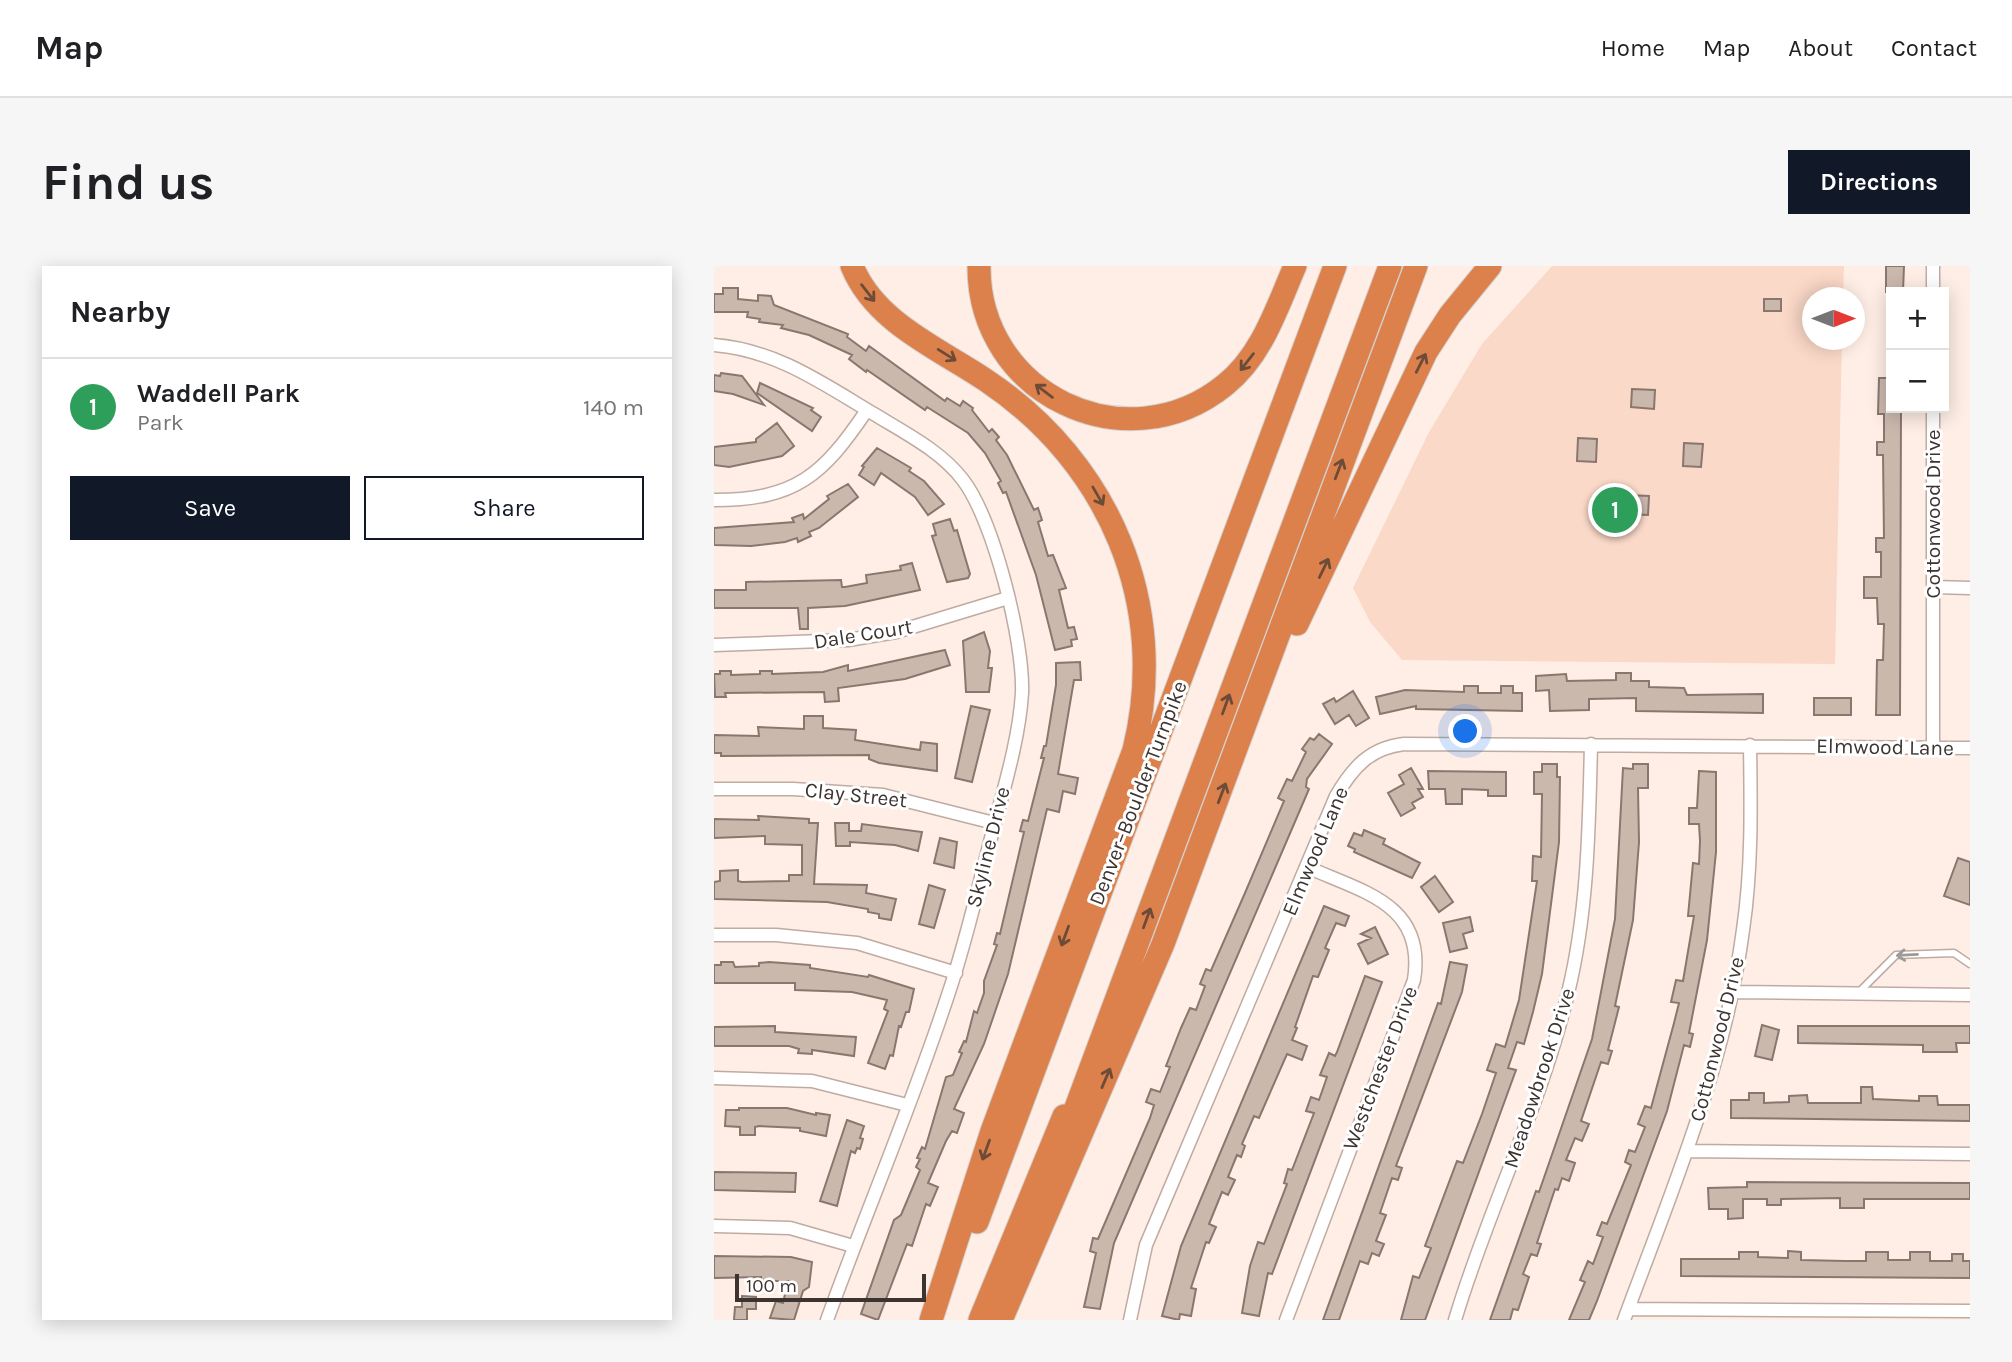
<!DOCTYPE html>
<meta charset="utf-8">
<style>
:root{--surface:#fff;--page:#f6f6f6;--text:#202124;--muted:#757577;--line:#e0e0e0;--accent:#111827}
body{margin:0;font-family:Karla,sans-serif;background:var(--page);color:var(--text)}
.controls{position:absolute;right:21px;top:21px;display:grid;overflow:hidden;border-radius:0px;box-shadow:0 4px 18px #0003}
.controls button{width:63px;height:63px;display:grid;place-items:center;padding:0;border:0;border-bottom:2px solid var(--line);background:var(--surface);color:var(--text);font:35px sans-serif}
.compass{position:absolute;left:1088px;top:21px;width:63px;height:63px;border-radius:50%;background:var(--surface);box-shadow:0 4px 18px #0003;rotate:90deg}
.scale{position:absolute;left:21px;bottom:18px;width:191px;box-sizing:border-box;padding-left:7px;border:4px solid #3c3430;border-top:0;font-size:19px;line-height:24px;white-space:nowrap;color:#3c3430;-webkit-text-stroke:5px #fff;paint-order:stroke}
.you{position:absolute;left:752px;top:466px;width:24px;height:24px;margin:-18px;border:5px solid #fff;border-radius:50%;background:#1a73e8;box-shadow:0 0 0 10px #1a73e833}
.badge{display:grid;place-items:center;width:46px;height:46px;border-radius:50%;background:var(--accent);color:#fff;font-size:23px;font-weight:700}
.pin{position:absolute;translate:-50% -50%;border:4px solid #fff;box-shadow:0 2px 7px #0006}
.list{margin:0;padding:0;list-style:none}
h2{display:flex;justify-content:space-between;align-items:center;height:91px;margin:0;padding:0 28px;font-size:30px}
h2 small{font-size:23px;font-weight:400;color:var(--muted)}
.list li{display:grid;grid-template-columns:46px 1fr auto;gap:21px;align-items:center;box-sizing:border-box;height:98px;padding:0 28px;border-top:2px solid var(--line)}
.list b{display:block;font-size:26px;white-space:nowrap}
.list p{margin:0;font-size:23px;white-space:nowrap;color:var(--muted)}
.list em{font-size:23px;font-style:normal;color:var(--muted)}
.actions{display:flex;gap:14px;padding:21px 28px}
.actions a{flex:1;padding:16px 0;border:2px solid var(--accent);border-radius:0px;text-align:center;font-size:24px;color:var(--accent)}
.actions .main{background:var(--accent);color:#fff}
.map{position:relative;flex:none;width:1256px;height:1054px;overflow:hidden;border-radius:0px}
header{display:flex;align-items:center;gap:42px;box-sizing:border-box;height:98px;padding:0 35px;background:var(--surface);border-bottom:2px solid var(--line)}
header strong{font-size:33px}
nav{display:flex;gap:38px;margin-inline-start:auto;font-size:24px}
.intro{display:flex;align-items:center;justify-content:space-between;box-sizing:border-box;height:168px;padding:0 42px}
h1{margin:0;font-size:49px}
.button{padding:18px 32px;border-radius:0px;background:var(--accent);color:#fff;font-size:24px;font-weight:700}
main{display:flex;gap:42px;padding:0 42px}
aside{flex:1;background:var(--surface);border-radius:0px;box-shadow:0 4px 18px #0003}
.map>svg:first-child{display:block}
.green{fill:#fbd9c8}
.building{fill:#cbb8ad;stroke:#89776e;stroke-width:2}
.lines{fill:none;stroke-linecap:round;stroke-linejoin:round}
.service-casing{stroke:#bfaba1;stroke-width:9}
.minor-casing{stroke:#bfaba1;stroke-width:15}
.motorway-casing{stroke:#d4d2d1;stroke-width:25}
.service{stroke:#fff;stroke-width:6}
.minor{stroke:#fff;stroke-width:12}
.motorway{stroke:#dd814c;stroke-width:23}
.oneway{stroke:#6c4b38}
.oneway2{stroke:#9e9a98}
.labels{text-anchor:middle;stroke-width:6;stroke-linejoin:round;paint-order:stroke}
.street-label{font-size:21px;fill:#3c3430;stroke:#fff}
</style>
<header>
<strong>Map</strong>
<nav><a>Home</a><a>Map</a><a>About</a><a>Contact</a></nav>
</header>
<div class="intro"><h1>Find us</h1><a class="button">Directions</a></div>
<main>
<aside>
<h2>Nearby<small></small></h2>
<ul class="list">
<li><span class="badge" style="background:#2e9e5b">1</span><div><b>Waddell Park</b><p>Park</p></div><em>140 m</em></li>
</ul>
<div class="actions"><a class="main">Save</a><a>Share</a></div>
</aside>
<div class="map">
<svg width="1256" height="1054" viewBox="0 0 1256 1054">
<rect width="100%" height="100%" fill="#ffeee5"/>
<path class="green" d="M838,0H1130L1129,31L1098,32V74H1128L1121,398L688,394L656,356L639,322L715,166L768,78Z"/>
<path class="building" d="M1172,0H1190L1189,26H1172Z
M9,22H24V33L44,35V29L57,30L60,39L134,68L133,71L152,85L155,80L231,135L233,132L246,140L249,135L259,142L258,144L275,166L278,163L285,171L282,174L293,189L320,244L324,242L328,254L324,256L334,290L339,289L352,322L345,324L354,362L360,361L363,373L357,374L358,380L341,384L322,309L292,226L289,227L284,217L287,215L271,187L254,167L213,141L211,144L153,104L152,106L135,93L138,89L95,69L67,62L69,59L45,56L46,53L33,51L34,46H0V28H9Z
M1050,33H1067V45H1050Z
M7,107L28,110L50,139L19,128L0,125V109L6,110Z
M1165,112H1177V142L1187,143L1186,449H1162L1163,394H1169L1170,358H1164L1163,332H1150V311H1167V286H1162V272H1170L1169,189H1163V176H1170V148H1164Z
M46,117L99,142L97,144L107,151L98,165L43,127Z
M918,123L941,124L940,143L917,141Z
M63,157L80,180L68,190L15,201L0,199V181L42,176V173Z
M864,172L883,173L882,196L863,195Z
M970,177L989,178L987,201L969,200Z
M163,182L197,202L195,205L210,215L230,238L214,249L201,231L167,207L160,219L145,209L150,201L148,200Z
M134,218L144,231L105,262L95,266L97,270L84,276L83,272L71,276L37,280L0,279V262L80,256L78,252L89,248L90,253L115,233L113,230Z
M912,229L935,230L934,249L911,248Z
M236,253L240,265L243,264L256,308L254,312L233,316L218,270L222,269L219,258Z
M198,297L206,324L131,340L94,342V363H86L84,342H0V324H32V316L127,314L128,321H131L153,317L152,309L187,304L186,300Z
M270,366L276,385L274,402H278L275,426H252L249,375Z
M231,384L236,399L191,413L124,422L125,435L111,436L110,426L11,427L12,431H1L0,408H6V405H17V409L46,408V405H58V408L109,406L134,399V405Z
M366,396L367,414H360L344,508L364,512L361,528L349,525L345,546L333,543L294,708L270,778L240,843L250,847L243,867L238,865L232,875L214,917L224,921L216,940L212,938L198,980L193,978L164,1054L147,1048L180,954L187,949L206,904L202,901L206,893L203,892L208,881L211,883L232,811L239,809L248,787L245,786L250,775L252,776L260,745L263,747L270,727V715L283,679L280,678L283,667L286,668L310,566L306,565L309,554L314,555L330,492H327L330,480H332L342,419V397Z
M902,407H917V415H935V421L970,422L973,429L1049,428V447L922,445V432L875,433V444L836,445L835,424L822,425V410L852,408L853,415L902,414Z
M750,420H764V427H787V420H799V427H808V445L702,443V440L666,448L662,431L691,424L750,426Z
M639,425L655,452L642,460L635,449L621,458L609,438L620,432L622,436Z
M1100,432H1137V449H1100Z
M257,440L276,444L258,516L241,512Z
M90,450H109V462L142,464L141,474L206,484L207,476L223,478V505L165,497L155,493V489L7,490V487H0V469L45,470L44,461L90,463Z
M605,468L618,478L593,513L592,521L595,523L583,551L400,977L386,1043L370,1041L382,987L376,985L379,972L384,973L436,852L440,839L432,836L437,823L446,826L456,801L452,800L467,762L476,742L482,744L491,720L486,718L492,703L497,705L498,702L531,627L570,535L564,532L573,513L578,515L592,486L588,483L596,472L600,474Z
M828,498H843V511H846L845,576L828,708L819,746L810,778L803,776L794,802L802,804L711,1054H687L699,1010L705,1012L717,982L711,980L743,895L749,897L768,848L782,807L773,804L782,778L791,781L805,734L823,615H818L819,590L827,591L828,528H820V506H828Z
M919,498H934V522H924L925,576L919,654L901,740L905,741L894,784L898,785L894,798L887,796L867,855L875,858L868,875L861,872L852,894L861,897L855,915L848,912L844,924L841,923L823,977L827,978L823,990L817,988L809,1008L815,1011L804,1044L799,1043L796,1054H776L822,925L825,926L878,773L901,653L909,502L919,503Z
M697,502L709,523H704L709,531L698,537L701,542L687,550L674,527L690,518L685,509Z
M714,505L792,506V530H774V524L748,523V538H732L731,523H715Z
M985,505L1002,506V586L993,674L975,767L979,768L976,781L970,779L953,845L883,1035L875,1054H855L871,1016L866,1014L874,995L879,998L889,971L883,969L888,956L893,958L917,899L911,896L915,884L921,886L931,861L924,858L931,840L937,842L960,757L965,737L957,736L962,714L969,715L980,650H974L979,597L985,598L986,575L985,558H975V542H983Z
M44,550L95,553V557H104L100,618L153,619L152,627L182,633L177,654L165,652V648L154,646V643L113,636L0,633V616L6,615V605L24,604V615L28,616L75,615V609H88V579L51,578V570L0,572V553L45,554Z
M121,557H135V565H147L148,558L208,566L204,585L181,579L136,576V580H122Z
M650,564L671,573L669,578L706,597L698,612L640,586L641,583L634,580L640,567L648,570Z
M226,572L243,576L240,602L220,597Z
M1244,592L1256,596V639L1230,630Z
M721,610L739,636L725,646L707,621Z
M215,619L231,624L220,662L205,658Z
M610,640L635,650L631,660L622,657L611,682L615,684L604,711L599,710L581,761L583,762L578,774L593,780L588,794L573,788L545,852L540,850L528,878L531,880L527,891L523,889L514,911L521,914L514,929L508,926L495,958L502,961L495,977L492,976L477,1022L482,1023L477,1050L466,1048L465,1054L448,1050L467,980Z
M756,651L759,665L749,668L753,682L736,686L729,657Z
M661,661L674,688L654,698L644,678L657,672L647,668Z
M7,696H19L21,701L45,700V697L55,696L96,699V702L154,711L155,709L200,723L195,746H192L187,761L185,760L179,790L176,789L171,803L154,797L174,745L170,743L173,734L138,726L81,724V717H0V699H7Z
M736,696L753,699L748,726L682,900L688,902L684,914L678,912L666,947L672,949L662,975L670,978L665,990L658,987L654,998L646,995L625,1054H609L724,737L727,738Z
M651,710L668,716L558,1008L554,1007L545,1050L528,1047L536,1000L544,976L550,978L573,918L570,917L574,903L578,904L600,847L592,845L597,831L605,834L613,811L606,809L615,787L621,790L623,786Z
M1048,759L1065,764L1058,794L1041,790Z
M61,760V766L142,771L140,790L98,784V788L84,787L85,783L75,780H0V761Z
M1084,760H1256V777H1242L1243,786H1209V779L1084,777Z
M1147,821H1158L1159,833L1205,835V830H1223L1224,839H1256V855L1017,852V834H1035V827H1050V837L1075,836V830L1093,829L1094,837H1147Z
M25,842H73L102,849V847L116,849L112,870L86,865V862L45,860L41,861V869H26V861L11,860L12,844H25Z
M133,854L150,860L146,872L149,873L146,883L143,882L141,887L137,885L123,940L106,935Z
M0,906L82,907L81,926L0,924Z
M1033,916L1256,917V933H1150V942H1126V932L1067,933V939H1053V933H1029V952L1014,953V943H995L994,922L1033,921Z
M1074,985L1087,986V994L1131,995H1152V986H1174V994H1196V986H1216V995H1238V988H1249V995H1256V1012L967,1010V993H1025V986H1044V991L1074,992Z
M0,990L77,991L98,996L95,1021L89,1025L80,1054L56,1052L62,1035L69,1037L74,1015H47V1011L0,1012Z
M28,1030L42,1031V1043H33V1054H20L21,1041H28Z"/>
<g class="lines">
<g class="service-casing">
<path id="service" d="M1144,727L1182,689L1240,687L1256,698"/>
</g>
<g class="minor-casing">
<path id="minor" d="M1219,26V0
M0,79C62,84 108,117 160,148C191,167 227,185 249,214C280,255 310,376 308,427C305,476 288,528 276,576C263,627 251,679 234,729C198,839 152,946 113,1054
M0,234C82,234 109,209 153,144
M1219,321L1256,322
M0,379L134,374L182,366L294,332
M1219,481V142
M0,523H79L169,529L280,557
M0,669H62L143,677L242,707
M1018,726L1256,729
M0,812L98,815L193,839
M973,885L1256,888
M0,960L76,962L139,980
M914,1043L1256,1045
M416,1054L432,979L622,530C639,501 656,482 690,478L1256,482
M572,1054L700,714C712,638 649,626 593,601
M741,1054C774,943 827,840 854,727C874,645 875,561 877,478
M910,1054C957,927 1011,800 1029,664C1038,603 1037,541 1036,479"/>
</g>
<g class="motorway-casing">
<path id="motorway" d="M138,0C161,57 226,83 273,115C395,197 456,338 420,484L278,865L217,1054
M265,0C264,128 412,199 511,119C548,90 563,41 581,0
M583,358L712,86L736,49L776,0
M351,871L676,0
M263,956L621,0
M266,1054L350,850
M287,1054L449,678L702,0"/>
</g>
<use href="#service" class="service"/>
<use href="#minor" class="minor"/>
<use href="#motorway" class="motorway"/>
</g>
<defs><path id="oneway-shaft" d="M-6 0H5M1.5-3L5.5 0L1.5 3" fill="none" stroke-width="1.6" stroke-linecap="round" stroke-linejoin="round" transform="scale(1.75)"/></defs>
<g class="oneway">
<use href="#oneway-shaft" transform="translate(154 27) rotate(52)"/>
<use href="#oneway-shaft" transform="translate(233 89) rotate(32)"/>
<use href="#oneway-shaft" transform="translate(533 96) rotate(128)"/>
<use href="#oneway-shaft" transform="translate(707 97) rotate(-63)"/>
<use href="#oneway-shaft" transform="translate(330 125) rotate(-143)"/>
<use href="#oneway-shaft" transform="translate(625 203) rotate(-69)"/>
<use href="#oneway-shaft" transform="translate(384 230) rotate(60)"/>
<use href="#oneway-shaft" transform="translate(610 302) rotate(-64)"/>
<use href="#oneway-shaft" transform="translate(512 438) rotate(-70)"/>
<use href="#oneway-shaft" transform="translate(508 527) rotate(-69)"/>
<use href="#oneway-shaft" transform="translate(433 652) rotate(-70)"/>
<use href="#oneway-shaft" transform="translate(351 670) rotate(110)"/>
<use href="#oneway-shaft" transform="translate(392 812) rotate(-67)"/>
<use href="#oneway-shaft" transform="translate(272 884) rotate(110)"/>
</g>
<use class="oneway2" href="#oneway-shaft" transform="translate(1193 689) rotate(177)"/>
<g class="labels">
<g class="street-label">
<text transform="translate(1219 248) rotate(-90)" y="7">Cottonwood Drive</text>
<text transform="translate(149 368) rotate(-9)" y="7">Dale Court</text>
<text transform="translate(1171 481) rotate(1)" y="7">Elmwood Lane</text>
<text transform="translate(424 527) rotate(-69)" y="7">Denver–Boulder Turnpike</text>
<text transform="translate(142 529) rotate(6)" y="7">Clay Street</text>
<text transform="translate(274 581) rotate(-76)" y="7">Skyline Drive</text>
<text transform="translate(601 585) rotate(-67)" y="7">Elmwood Lane</text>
<text transform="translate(1003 773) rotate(-76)" y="7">Cottonwood Drive</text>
<text transform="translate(666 802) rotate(-69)" y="7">Westchester Drive</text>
<text transform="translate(825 812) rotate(-72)" y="7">Meadowbrook Drive</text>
</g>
</g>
</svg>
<div class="controls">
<button>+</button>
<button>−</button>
</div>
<svg class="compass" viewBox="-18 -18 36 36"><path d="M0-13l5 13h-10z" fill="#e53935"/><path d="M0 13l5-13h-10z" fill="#757577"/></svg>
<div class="scale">100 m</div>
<div class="you"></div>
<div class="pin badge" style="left:901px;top:244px;background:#2e9e5b">1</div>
</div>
</main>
